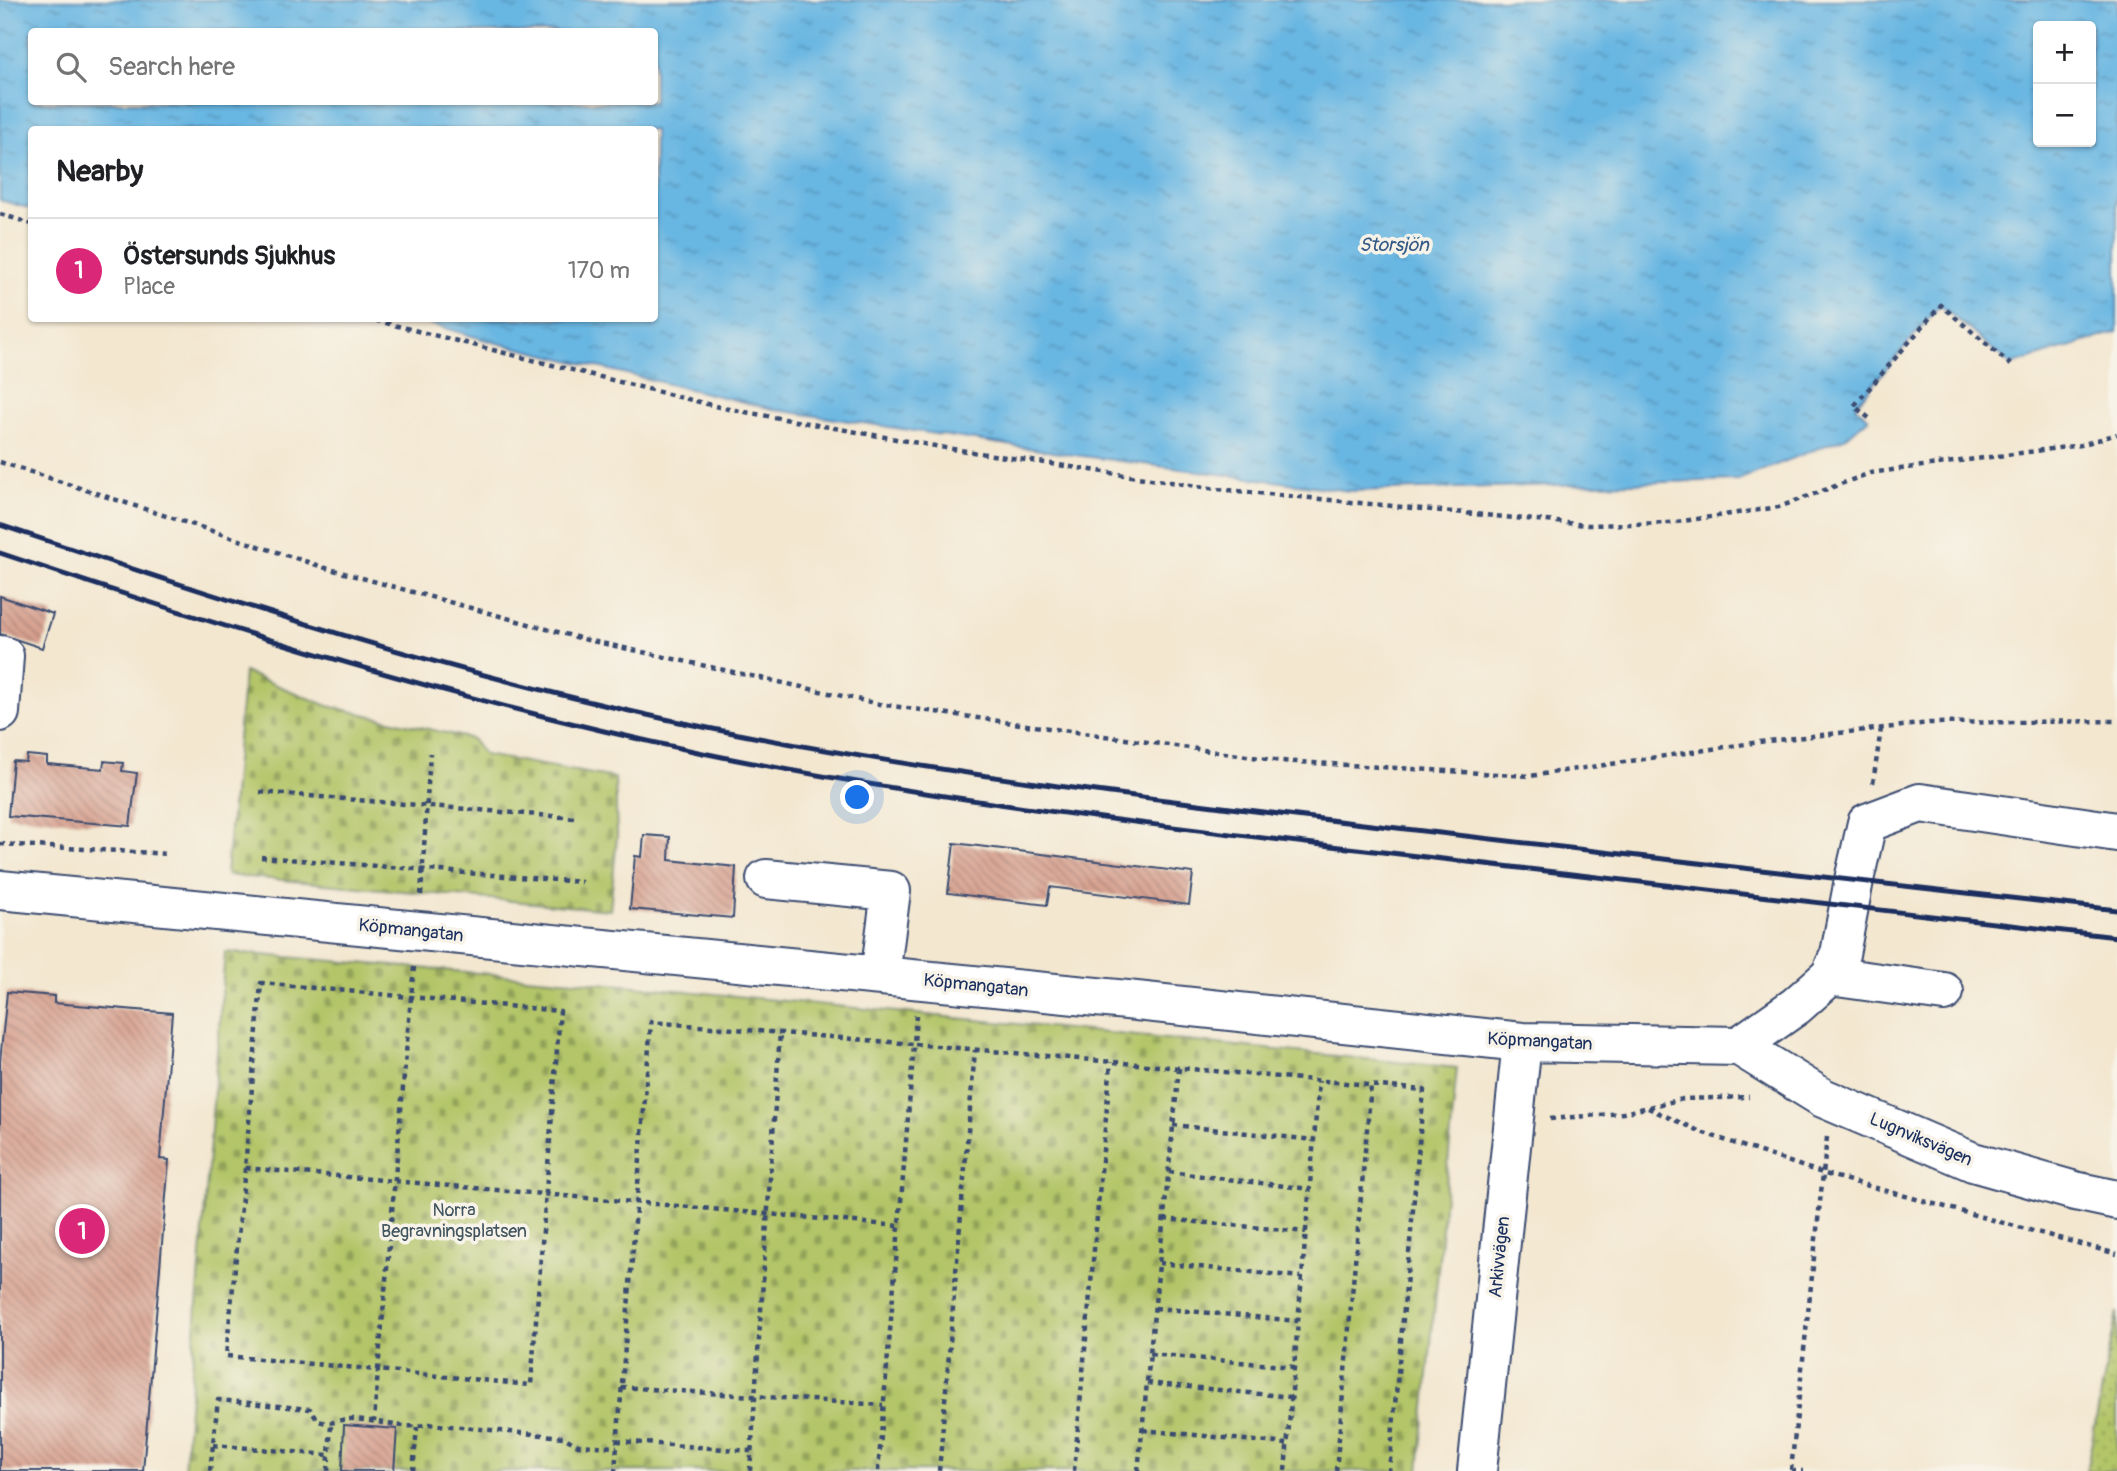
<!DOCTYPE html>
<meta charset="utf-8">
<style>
:root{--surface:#fff;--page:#f6f6f6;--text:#202124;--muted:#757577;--line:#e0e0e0;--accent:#db2777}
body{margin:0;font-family:Pangolin,sans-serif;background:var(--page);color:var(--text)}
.controls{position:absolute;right:21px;top:21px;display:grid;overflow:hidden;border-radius:7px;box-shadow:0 2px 5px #0004}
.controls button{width:63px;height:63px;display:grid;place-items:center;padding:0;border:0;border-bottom:2px solid var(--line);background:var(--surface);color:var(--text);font:35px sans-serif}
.you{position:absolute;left:858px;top:798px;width:24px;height:24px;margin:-18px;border:5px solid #fff;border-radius:50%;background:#1a73e8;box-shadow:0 0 0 10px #1a73e833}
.badge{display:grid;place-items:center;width:46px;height:46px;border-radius:50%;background:var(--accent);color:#fff;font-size:23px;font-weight:700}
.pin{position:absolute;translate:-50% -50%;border:4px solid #fff;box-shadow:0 2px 7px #0006}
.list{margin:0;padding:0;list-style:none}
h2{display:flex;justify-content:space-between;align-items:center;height:91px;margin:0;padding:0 28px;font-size:30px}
h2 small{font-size:23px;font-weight:400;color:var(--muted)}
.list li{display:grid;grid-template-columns:46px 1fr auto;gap:21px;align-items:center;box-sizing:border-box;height:105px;padding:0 28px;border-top:2px solid var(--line)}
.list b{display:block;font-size:26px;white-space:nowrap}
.list p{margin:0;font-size:23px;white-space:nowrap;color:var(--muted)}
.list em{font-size:23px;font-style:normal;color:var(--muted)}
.icon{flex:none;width:38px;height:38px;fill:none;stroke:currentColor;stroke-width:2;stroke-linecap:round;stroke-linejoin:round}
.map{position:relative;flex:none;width:2117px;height:1471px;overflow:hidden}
.search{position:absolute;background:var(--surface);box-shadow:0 2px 5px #0004;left:28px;top:28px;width:630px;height:77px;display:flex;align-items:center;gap:18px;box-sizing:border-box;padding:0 24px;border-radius:7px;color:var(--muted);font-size:26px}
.panel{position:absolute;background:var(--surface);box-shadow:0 2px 5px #0004;left:28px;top:126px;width:630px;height:196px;border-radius:7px}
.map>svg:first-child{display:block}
.cemetery{fill:url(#cemetery-stones);stroke:#677a63;stroke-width:2}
.park{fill:url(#park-dots);stroke:#677a63;stroke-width:2}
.water{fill:url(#water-ripples);stroke:#4272a0;stroke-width:2;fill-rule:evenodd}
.building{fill:url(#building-back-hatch)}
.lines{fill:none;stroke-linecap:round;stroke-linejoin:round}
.minor-casing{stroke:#3b4b6f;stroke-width:42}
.path{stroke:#3b4b6f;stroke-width:4.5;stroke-dasharray:5 5;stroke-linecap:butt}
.minor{stroke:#fff;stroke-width:38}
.rail{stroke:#1b2f5e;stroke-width:5}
.labels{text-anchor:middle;stroke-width:7;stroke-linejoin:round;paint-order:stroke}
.street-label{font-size:18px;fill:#1b2f5e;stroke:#f7f3e8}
.park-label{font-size:18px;fill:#415460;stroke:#f7f3e8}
.water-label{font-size:19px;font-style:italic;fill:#325886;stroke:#f7f3e8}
</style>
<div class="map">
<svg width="2117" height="1471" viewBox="0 0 2117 1471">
<defs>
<pattern id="cemetery-stones" width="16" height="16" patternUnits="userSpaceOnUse" patternTransform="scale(1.75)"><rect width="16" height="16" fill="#b3c568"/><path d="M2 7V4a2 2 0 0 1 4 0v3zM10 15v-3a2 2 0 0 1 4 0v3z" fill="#91a059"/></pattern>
<pattern id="park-dots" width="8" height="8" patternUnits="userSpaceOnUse" patternTransform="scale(1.75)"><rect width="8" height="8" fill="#b3c568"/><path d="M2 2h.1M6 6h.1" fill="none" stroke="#91a059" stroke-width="1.8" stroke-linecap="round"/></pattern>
<pattern id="water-ripples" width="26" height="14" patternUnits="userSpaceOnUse" patternTransform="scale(1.75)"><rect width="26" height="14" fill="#68b6e2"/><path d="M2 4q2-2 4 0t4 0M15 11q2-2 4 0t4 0" fill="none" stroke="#5594ba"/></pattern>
<pattern id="building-back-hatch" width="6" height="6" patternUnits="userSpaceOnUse" patternTransform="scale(1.75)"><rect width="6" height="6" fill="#d69e8c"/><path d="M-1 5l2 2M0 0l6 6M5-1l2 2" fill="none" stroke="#ad8176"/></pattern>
</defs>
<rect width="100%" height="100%" fill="#f7f3e8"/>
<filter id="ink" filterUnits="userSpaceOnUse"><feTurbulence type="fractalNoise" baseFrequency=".0143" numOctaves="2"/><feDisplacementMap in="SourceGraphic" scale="14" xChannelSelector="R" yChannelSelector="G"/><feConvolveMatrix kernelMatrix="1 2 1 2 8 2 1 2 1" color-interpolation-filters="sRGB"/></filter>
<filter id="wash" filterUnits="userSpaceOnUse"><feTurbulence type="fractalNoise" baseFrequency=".00686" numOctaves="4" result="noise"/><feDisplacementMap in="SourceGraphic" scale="28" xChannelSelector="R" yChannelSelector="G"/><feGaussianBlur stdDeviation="1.57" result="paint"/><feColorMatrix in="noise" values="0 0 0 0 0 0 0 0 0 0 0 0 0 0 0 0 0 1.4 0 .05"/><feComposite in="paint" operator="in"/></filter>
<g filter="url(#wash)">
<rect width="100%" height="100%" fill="#f3e7d0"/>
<path class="cemetery" d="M244,672L328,706L472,739L484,755L615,778L617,836L610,910L226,875Z
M225,952L635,986L1457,1068L1419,1471H184Z"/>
<path class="park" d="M2117,1312V1471H2086Z"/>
<path class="water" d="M0,0H2117V332L2011,365L1940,305L1855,406L1869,418L1847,437L1738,480L1350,491L1067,454L777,410L493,342L413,319L654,318V130H32L31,209L0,200ZM2038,26H2091V142H2038ZM32,32H654V102H32Z"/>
<g id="blocks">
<path class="building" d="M0,596L53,614L42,648L0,634Z
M27,755L47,757V764L103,769L104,761L123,763L122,771L137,773L130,826L8,816L13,761L26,762Z
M644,835L670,837L669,860L736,867L733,918L630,909L635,856L642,857Z
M954,843L1193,873L1189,905L1050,887L1047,905L948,893Z
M7,992L54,996V1003L172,1013L160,1159L169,1160L143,1471H0V1061Z
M344,1425L397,1429L394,1471H342Z"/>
</g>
</g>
<g filter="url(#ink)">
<use href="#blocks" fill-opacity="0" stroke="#3b4b6f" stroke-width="2"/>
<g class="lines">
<g class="minor-casing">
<path id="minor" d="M0,655L4,656L0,712
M766,879L891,891L880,976
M0,890L1127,1000L1522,1042L1739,1046L1796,1006L1830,976L1840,954L1854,880L1867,823L1920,803L2117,832
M1830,976L1944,992
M1739,1046L1823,1098L1973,1162L2075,1191L2117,1200
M1477,1471L1522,1042"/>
</g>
<path class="path" d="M0,214L32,224
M366,318L723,408L946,448L1217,489L1587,525L1669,523L1779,507L1870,473L2081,445L2117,434
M1869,418L1854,406L1941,305L2011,365
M0,462L326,568L583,639L879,704L1281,761L1530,776L1759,742L1929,723L2117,721
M1873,783L1881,729
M260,792L575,818
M0,844L169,854
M261,857L582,882
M421,895L430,753
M414,967L411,997L378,1370L531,1385L560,1011L261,983L245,1168C463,1187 681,1206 899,1226L914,1044L651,1022L615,1471
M916,1015L914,1044L1424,1090L1389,1471
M1648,1108L1701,1132L1825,1174L2117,1254
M1550,1119L1623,1113L1683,1099L1749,1097
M1173,1125L1314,1140
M245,1168L226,1356L378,1370L374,1422
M1169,1172L1310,1189
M1164,1219L1306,1232
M1159,1263L1301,1277
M1155,1308L1298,1321
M1150,1354L1294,1367
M1147,1383L1291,1397
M621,1387L883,1405
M1143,1430L1287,1444
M617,1441L751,1451
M213,1445L329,1455
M1791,1470L1827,1137
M210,1471L218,1400L310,1409L318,1421C335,1426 336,1419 350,1419C376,1419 403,1431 429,1424L563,1437L578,1445L617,1447
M328,1471L331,1425
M413,1471L417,1427
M750,1471L780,1032
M878,1471L899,1226
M939,1471L975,1050
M1074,1471L1111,1062
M1138,1471L1179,1068
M1285,1471L1319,1081
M1336,1471L1371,1085
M1791,1471H1803"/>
<use href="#minor" class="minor"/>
<path class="rail" d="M0,525C233,603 467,679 708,728C925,772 1144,798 1363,824C1614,854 1866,882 2117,910
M0,553C230,630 461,702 698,752C907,796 1119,821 1331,846C1593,878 1855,907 2117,937"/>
</g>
</g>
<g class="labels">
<g class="street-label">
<text transform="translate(411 930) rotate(6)" y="6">Köpmangatan</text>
<text transform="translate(976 985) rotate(6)" y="6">Köpmangatan</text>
<text transform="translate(1540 1041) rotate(3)" y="6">Köpmangatan</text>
<text transform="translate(1921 1139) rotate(23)" y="6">Lugnviksvägen</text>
<text transform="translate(1499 1257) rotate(-84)" y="6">Arkivvägen</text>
</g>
<g class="park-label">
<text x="454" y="1216">Norra<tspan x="454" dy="21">Begravningsplatsen</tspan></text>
</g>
<g class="water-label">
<text x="1394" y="251">Storsjön</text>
</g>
</g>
</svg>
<div class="controls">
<button>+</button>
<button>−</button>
</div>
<div class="you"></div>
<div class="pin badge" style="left:82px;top:1231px">1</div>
<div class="search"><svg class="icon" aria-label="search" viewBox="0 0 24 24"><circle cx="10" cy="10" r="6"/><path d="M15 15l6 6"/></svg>Search here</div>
<section class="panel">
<h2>Nearby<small></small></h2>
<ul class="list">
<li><span class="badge">1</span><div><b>Östersunds Sjukhus</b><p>Place</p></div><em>170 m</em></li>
</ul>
</section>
</div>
